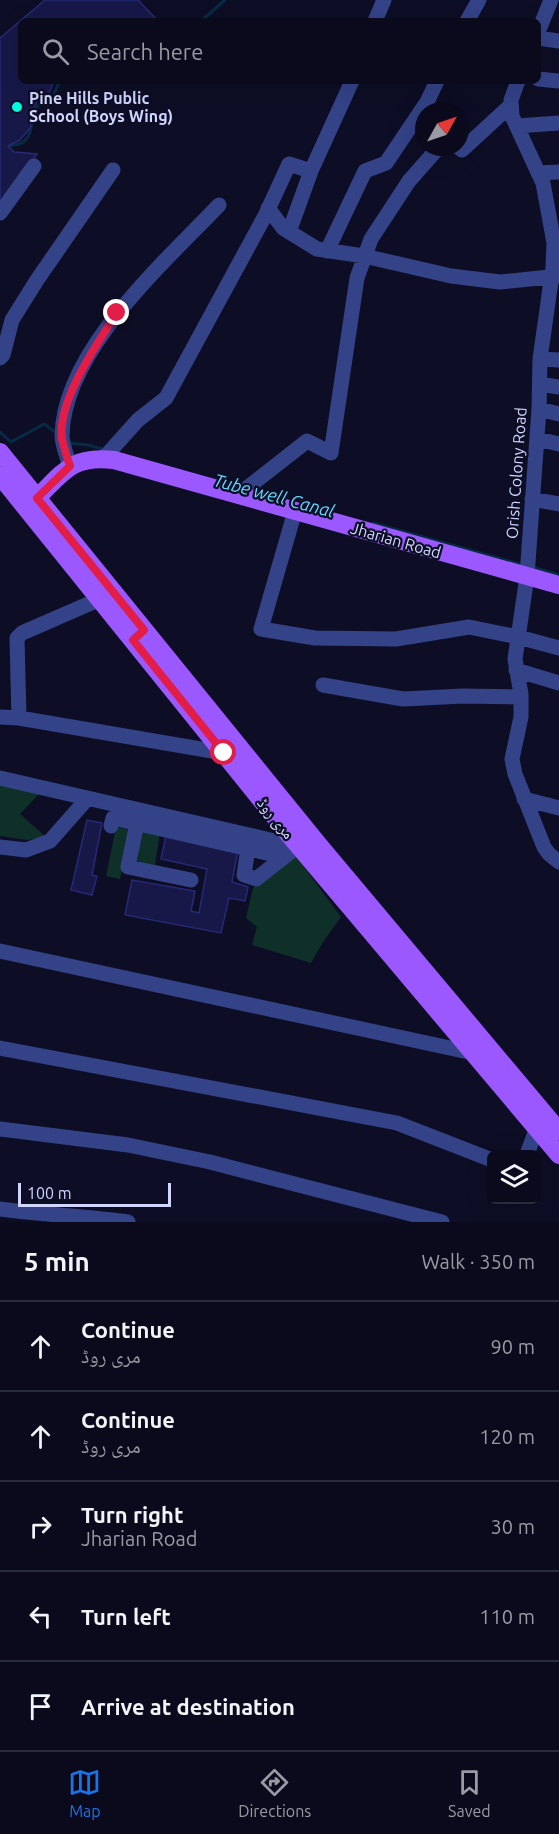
<!DOCTYPE html>
<meta charset="utf-8">
<style>
:root{--surface:#0a0a1c;--page:#131325;--text:#f1f3f6;--muted:#999aa3;--line:#2a2b3b;--accent:#1a73e8}
body{margin:0;font-family:Ubuntu,"Noto Naskh Arabic",sans-serif;background:var(--page);color:var(--text)}
.controls{position:absolute;right:18px;bottom:18px;display:grid;overflow:hidden;border-radius:9px;box-shadow:0 6px 24px #0002}
.controls button{width:54px;height:54px;display:grid;place-items:center;padding:0;border:0;border-bottom:2px solid var(--line);background:var(--surface);color:var(--text);font:30px sans-serif}
.compass{position:absolute;left:415px;top:102px;width:54px;height:54px;border-radius:50%;background:var(--surface);box-shadow:0 6px 24px #0002;rotate:50deg}
.scale{position:absolute;left:18px;bottom:15px;width:153px;box-sizing:border-box;padding-left:6px;border:3px solid #d1d6ff;border-top:0;font-size:16px;line-height:21px;white-space:nowrap;color:#d1d6ff;-webkit-text-stroke:4px #0d0e25;paint-order:stroke}
.stop{position:absolute;width:18px;height:18px;margin:-14px;border:4px solid #e11d48;border-radius:50%;background:#fff}
.stop.end{background:#e11d48;border-color:#fff;box-shadow:0 2px 6px #0008}
.list{margin:0;padding:0;list-style:none}
h2{display:flex;justify-content:space-between;align-items:center;height:78px;margin:0;padding:0 24px;font-size:26px}
h2 small{font-size:20px;font-weight:400;color:var(--muted)}
.list li{display:grid;grid-template-columns:39px 1fr auto;gap:18px;align-items:center;box-sizing:border-box;height:90px;padding:0 24px;border-top:2px solid var(--line)}
.list b{display:block;font-size:22px;white-space:nowrap}
.list p{margin:0;font-size:20px;white-space:nowrap;color:var(--muted)}
.list em{font-size:20px;font-style:normal;color:var(--muted)}
.icon{flex:none;width:33px;height:33px;fill:none;stroke:currentColor;stroke-width:2;stroke-linecap:round;stroke-linejoin:round}
.map{position:relative;flex:none;width:559px;height:1222px;overflow:hidden}
.search{position:absolute;background:var(--surface);box-shadow:0 6px 24px #0002;left:18px;right:18px;top:18px;height:66px;display:flex;align-items:center;gap:15px;box-sizing:border-box;padding:0 21px;border-radius:9px;color:var(--muted);font-size:22px}
.sheet{height:528px;background:var(--surface)}
nav{display:flex;justify-content:space-around;align-items:center;box-sizing:border-box;height:84px;border-top:2px solid var(--line);background:var(--surface);font-size:16px;color:var(--muted)}
nav a{display:grid;justify-items:center;gap:3px}
nav .on{color:var(--accent)}
.map>svg:first-child{display:block}
.green{fill:#0f3028}
.lines{fill:none;stroke-linecap:round;stroke-linejoin:round}
.stream{stroke:#062b45;stroke-width:3}
.building{fill:#171848;stroke:#272976;stroke-width:1.5}
.minor{stroke:#344388;stroke-width:15}
.major{stroke:#9c58ff;stroke-width:18}
.route{stroke:#e11d48;stroke-width:8}
.poi-dot{fill:#00fcde;stroke:#0d0e25;stroke-width:2}
.labels{text-anchor:middle;stroke-width:4.5;stroke-linejoin:round;paint-order:stroke}
.poi-label{font-size:16px;font-weight:bold;fill:#d1d6ff;stroke:#0d0e25;text-anchor:start}
.street-label{font-size:16px;fill:#d1d6ff;stroke:#0d0e25}
.water-label{font-size:18px;font-style:italic;fill:#5fd8ff;stroke:#0d0e25}
</style>
<div class="map">
<svg width="559" height="1222" viewBox="0 0 559 1222">
<rect width="100%" height="100%" fill="#0d0e25"/>
<path class="green" d="M0,783L41,792L20,814L46,837L27,840L0,836Z
M116,827L130,830L120,879L106,876Z
M142,830L160,833L155,865L137,862Z
M296,856L341,917L323,942L311,963L252,945L257,927L246,918L253,888Z"/>
<g class="lines">
<path class="stream" d="M201,21L225,0
M0,146C44,148 24,118 39,105C42,102 48,100 52,98L60,81
M0,432L11,442L44,424L57,433
M69,443L88,445L106,450
M373,523L523,565
M532,567L559,575"/>
</g>
<path class="building" d="M45,0H138L158,21H21V81H54L49,93L38,99L31,115V127L20,140L8,146L14,152L37,154L0,203V38Z
M87,820L102,823L92,875L97,876L92,895L71,890Z
M166,836L238,850L232,882L248,887L245,901L229,898L221,933L125,915L132,880L195,891L191,911L199,913L207,869L161,859Z"/>
<g class="lines">
<path class="minor" d="M375,21L384,0
M467,21L479,0
M538,32L551,0
M538,38L559,41
M538,79L559,81
M518,81L511,100L512,116L543,183L554,243L553,267L540,359L539,409L527,576L515,659L521,694V717L512,759L515,774L544,847L549,854L559,862
M517,126L559,123
M458,147L462,150L511,105
M538,173L559,172
M268,208L283,228L317,249L364,256L451,276L500,282L559,276
M0,213L34,166
M289,232L311,171
M327,251L365,171L386,163L427,102L437,81
M0,358L3,355L12,320L37,280L113,170
M540,359L559,360
M540,384L559,387
M539,409L559,414
M537,439L559,444
M103,459L138,420L166,398L266,214L289,164L311,171L352,81
M70,466C67,456 62,445 62,435C64,350 164,263 219,205
M238,495L307,441L331,453L357,278L371,239L409,181L439,147
M532,499L559,504
M295,511L261,629L315,638L396,639L469,627L518,637L559,648
M516,670L559,683
M323,685L403,699L463,696L521,697
M0,717L19,718L224,753
M19,718L17,638L22,633L100,599
M0,778L279,842L291,837
M524,799L559,808
M137,823L128,867L191,880
M111,826L113,818L284,857L298,846
M0,847L26,850L50,841L87,799
M248,848L244,875L256,879L284,857
M0,951L473,1053
M0,1048L397,1123L492,1160
M0,1129L128,1145L210,1162L442,1222
M527,1154L537,1128
M0,1209C43,1215 85,1216 128,1222"/>
<path class="major" d="M0,452L318,844L559,1131
M0,476L291,837L559,1155
M37,498C64,471 73,455 114,460L559,585"/>
</g>
<g class="lines">
<path class="route" d="M117,313C97,344 57,401 62,439C64,448 67,457 70,466L37,498L144,630L133,640L224,753"/>
</g>
<circle class="poi-dot" cx="17" cy="107" r="6"/>
<g class="labels">
<g class="poi-label">
<text x="29" y="104">Pine Hills Public<tspan x="29" dy="18">School (Boys Wing)</tspan></text>
</g>
<g class="street-label">
<text transform="translate(516 473) rotate(-86)" y="6">Orish Colony Road</text>
<text transform="translate(396 540) rotate(16)" y="6">Jharian Road</text>
<text transform="translate(276 818) rotate(51)" y="6">مری روڈ</text>
</g>
<g class="water-label">
<text transform="translate(274 496) rotate(15)" y="6">Tube well Canal</text>
</g>
</g>
</svg>
<div class="controls">
<button><svg class="icon" aria-label="layers" viewBox="0 0 24 24"><path d="M12 4l9 5-9 5-9-5zM3 14l9 5 9-5"/></svg></button>
</div>
<svg class="compass" viewBox="-18 -18 36 36"><path d="M0-13l5 13h-10z" fill="#e53935"/><path d="M0 13l5-13h-10z" fill="#999aa3"/></svg>
<div class="scale">100 m</div>
<div class="stop" style="left:224px;top:753px"></div>
<div class="stop end" style="left:117px;top:313px"></div>
<div class="search"><svg class="icon" aria-label="search" viewBox="0 0 24 24"><circle cx="10" cy="10" r="6"/><path d="M15 15l6 6"/></svg>Search here</div>
</div>
<section class="sheet">
<h2>5 min<small>Walk · 350 m</small></h2>
<ul class="list">
<li><svg class="icon" aria-label="ahead" viewBox="0 0 24 24"><path d="M12 20V5M6 11l6-6 6 6"/></svg><div><b>Continue</b><p>مری روڈ</p></div><em>90 m</em></li>
<li><svg class="icon" aria-label="ahead" viewBox="0 0 24 24"><path d="M12 20V5M6 11l6-6 6 6"/></svg><div><b>Continue</b><p>مری روڈ</p></div><em>120 m</em></li>
<li><svg class="icon" aria-label="right" viewBox="0 0 24 24"><path d="M7 20v-9h11M14 6l5 5-5 5"/></svg><div><b>Turn right</b><p>Jharian Road</p></div><em>30 m</em></li>
<li><svg class="icon" aria-label="left" viewBox="0 0 24 24"><path d="M17 20v-9H6M10 6l-5 5 5 5"/></svg><div><b>Turn left</b></div><em>110 m</em></li>
<li><svg class="icon" aria-label="arrive" viewBox="0 0 24 24"><path d="M6 21V4h12l-3 4 3 4H6"/></svg><div><b>Arrive at destination</b></div></li>
</ul>
</section>
<nav>
<a class="on"><svg class="icon" aria-label="map" viewBox="0 0 24 24"><path d="M3 6l6-2 6 2 6-2v14l-6 2-6-2-6 2zM9 4v14M15 6v14"/></svg>Map</a>
<a><svg class="icon" aria-label="directions" viewBox="0 0 24 24"><path d="M12 3l9 9-9 9-9-9zM9 14v-3h6M13 9l2 2-2 2"/></svg>Directions</a>
<a><svg class="icon" aria-label="saved" viewBox="0 0 24 24"><path d="M7 4h10v16l-5-4-5 4z"/></svg>Saved</a>
</nav>
